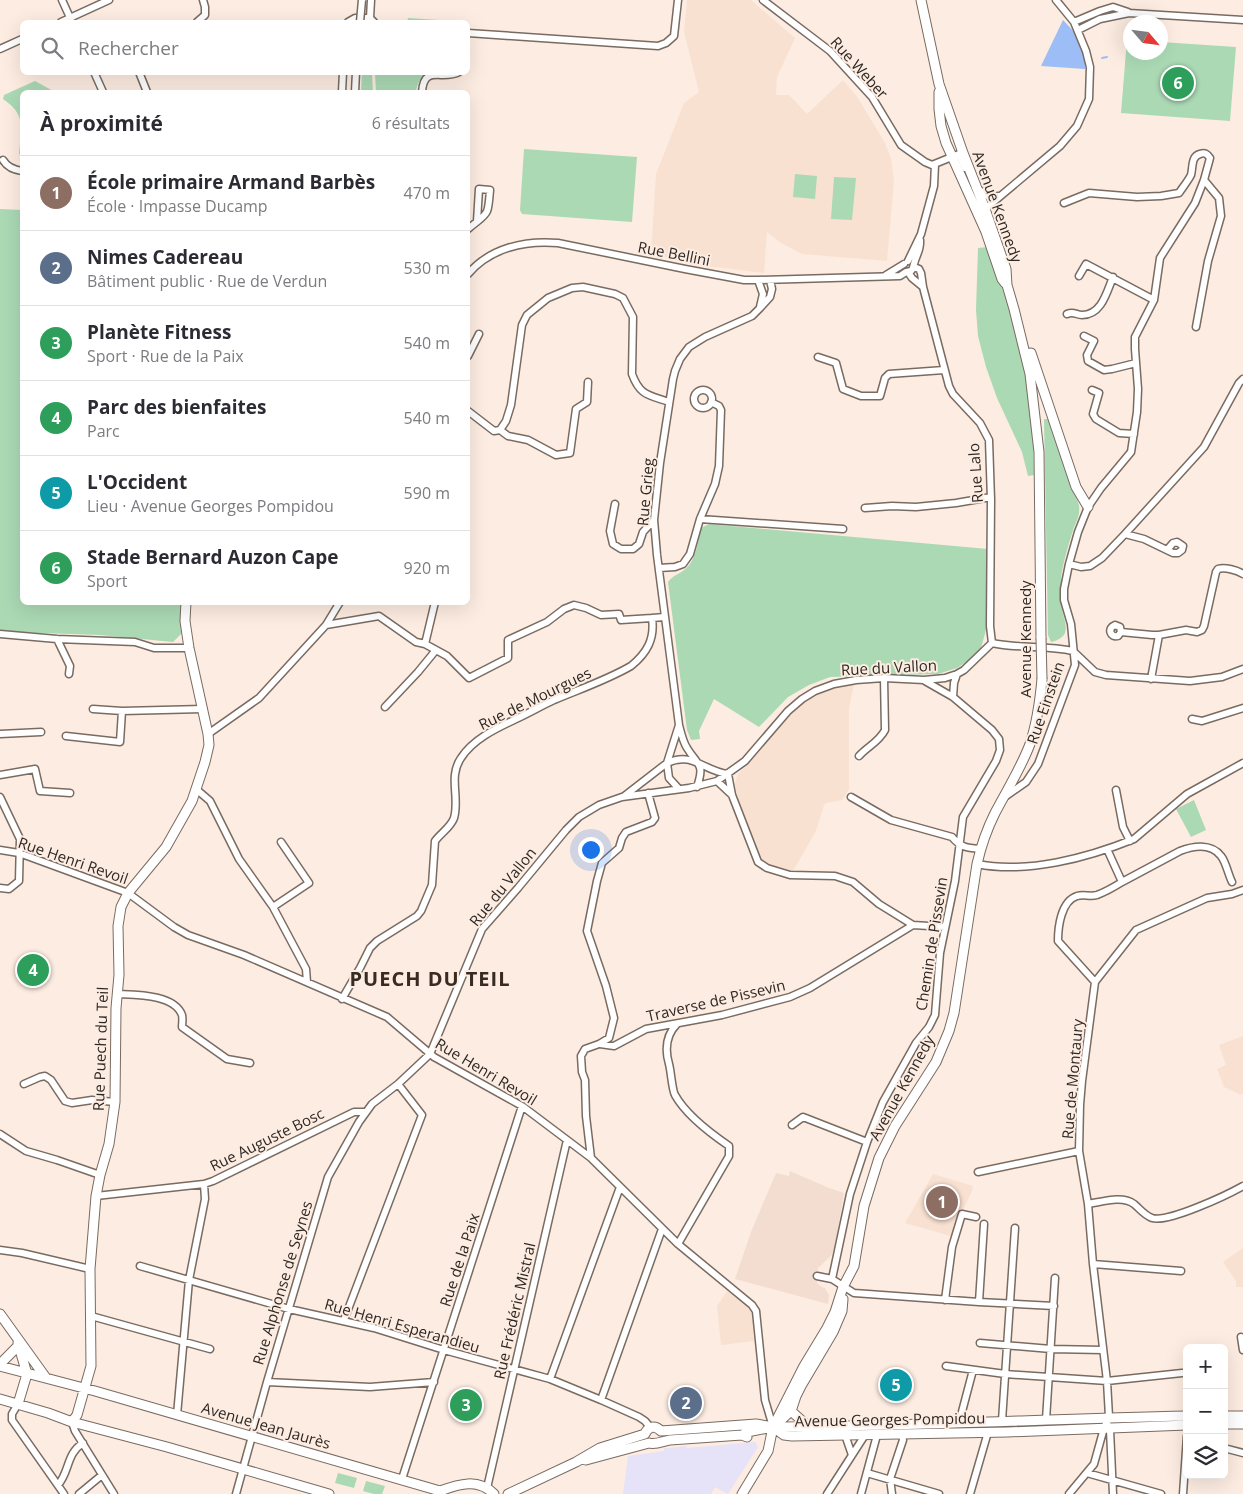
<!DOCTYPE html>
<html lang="fr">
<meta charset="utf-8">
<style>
:root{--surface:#fff;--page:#f7f7f7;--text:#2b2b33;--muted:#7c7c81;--line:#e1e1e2;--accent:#2f7c24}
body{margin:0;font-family:"Open Sans",sans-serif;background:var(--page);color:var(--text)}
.controls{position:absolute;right:15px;bottom:15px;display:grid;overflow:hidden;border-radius:8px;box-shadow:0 5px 20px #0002}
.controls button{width:45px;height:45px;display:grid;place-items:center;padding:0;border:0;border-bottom:1px solid var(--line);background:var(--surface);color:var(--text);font:25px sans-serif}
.compass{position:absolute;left:1123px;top:15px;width:45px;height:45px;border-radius:50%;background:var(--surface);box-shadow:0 5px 20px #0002;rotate:118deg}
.you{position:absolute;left:590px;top:849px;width:18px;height:18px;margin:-12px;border:4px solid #fff;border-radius:50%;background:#1a73e8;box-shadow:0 0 0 8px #1a73e833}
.badge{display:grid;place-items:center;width:32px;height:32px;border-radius:50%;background:var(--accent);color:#fff;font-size:16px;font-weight:700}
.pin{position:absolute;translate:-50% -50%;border:2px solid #fff;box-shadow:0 1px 5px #0006}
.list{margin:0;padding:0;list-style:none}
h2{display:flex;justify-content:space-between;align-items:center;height:65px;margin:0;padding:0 20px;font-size:21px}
h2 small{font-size:16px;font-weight:400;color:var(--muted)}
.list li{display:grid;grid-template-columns:32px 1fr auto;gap:15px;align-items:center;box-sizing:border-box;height:75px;padding:0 20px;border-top:1px solid var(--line)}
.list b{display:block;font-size:19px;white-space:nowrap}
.list p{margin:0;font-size:16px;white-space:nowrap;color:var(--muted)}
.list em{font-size:16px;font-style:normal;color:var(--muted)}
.icon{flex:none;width:28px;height:28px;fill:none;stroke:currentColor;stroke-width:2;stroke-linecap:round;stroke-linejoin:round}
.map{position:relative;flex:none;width:1243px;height:1494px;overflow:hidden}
.search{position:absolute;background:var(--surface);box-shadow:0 5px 20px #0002;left:20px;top:20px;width:450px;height:55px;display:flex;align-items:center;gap:12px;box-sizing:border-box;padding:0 18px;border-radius:8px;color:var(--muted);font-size:19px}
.panel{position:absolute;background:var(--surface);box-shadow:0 5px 20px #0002;left:20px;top:90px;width:450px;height:515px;border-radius:8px}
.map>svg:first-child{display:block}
.built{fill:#f9e1d1}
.industrial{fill:#e6e2f8}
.medical{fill:#f3ddd0}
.green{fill:#abd9b4}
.water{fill:#9cbdf6}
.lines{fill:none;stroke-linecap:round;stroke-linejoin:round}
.stream{stroke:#9cbdf6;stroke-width:2}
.street-casing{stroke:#796b61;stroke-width:9}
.secondary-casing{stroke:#796b61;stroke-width:11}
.street{stroke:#fff;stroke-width:6}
.secondary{stroke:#fff;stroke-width:9}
.street-bridge-casing{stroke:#796b61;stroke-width:9;stroke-linecap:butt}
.secondary-bridge-casing{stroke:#796b61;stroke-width:11;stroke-linecap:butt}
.street-bridge{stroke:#fff;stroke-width:6}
.secondary-bridge{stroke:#fff;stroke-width:9}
.labels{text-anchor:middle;stroke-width:4;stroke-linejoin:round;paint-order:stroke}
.street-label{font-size:15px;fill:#2e2824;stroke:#fdece1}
.district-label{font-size:20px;font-weight:bold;letter-spacing:1px;fill:#372b22;stroke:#fdece1}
</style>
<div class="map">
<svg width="1243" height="1494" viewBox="0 0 1243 1494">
<rect width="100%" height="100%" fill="#fdece1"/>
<path class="built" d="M687,0H751L795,38L777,77L776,95H789L807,114L843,80L858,98L885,143L891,159L894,181L887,261L802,254L781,243L767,232L764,273L706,266L651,254L656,174L684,103L699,92L684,32Z
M854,684L849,708V789L842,800L826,803L824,805L816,831L793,871L776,867L766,863L761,859L756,848L736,791L735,784L738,774L751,761L790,713L804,701L820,692L835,687Z
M1243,1036V1093L1241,1095L1224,1087L1217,1069L1226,1065L1219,1045Z
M933,1174L973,1186L972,1191L962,1212L954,1237L905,1223Z
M1243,1248V1287H1236V1281L1223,1262Z
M727,1291L752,1309L754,1341L721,1345L717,1306Z"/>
<path class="industrial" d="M755,1442L758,1447L728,1494L715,1487L711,1494H623L628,1456L664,1451V1448H670L686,1446L687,1448Z"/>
<path class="medical" d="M790,1171L829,1188L844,1193L835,1246L831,1256L818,1268L817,1283L823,1288L824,1287L829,1295L828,1304L735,1279L751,1232L776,1173L789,1176Z"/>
<path class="green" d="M408,18L439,20V22H407Z
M1127,39L1130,40V52H1160L1161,42L1236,47L1230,121L1121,113Z
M362,73H370L372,74L373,92H361Z
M375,73V72L430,73C421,76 417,83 416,92H376Z
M35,81L55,92H22V156L19,154C21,129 27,115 3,99L4,95Z
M524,149L637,157L632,222L522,214L520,210Z
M795,174L817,176L815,199L793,197Z
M834,177L856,178L852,220L831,219Z
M0,209L22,210V602L181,603V622L182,633L173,642L100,635L11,632L0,630Z
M988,247L1011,312L1026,376L1033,422L1034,475L1028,476L1022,452L997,398L986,367L978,336L976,310L978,248Z
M1044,419H1049L1079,505C1080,517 1077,519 1073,530C1069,543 1062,566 1061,579C1061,586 1060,595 1061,602C1062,620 1076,636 1051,642L1048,635Z
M709,524L988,549L986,630L981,648L971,659L957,668L938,674L830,677L809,685L788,697L759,727L714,699L699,731L700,739L691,740L687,730L668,582C673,575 678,575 684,570C696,562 698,541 701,528Z
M1194,800L1206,830L1191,837L1176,809Z
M338,1473L357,1478L354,1488L335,1483Z
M366,1481L385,1486L382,1494H374L363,1491Z"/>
<path class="water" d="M1063,20L1078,36L1085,59V69L1041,66Z"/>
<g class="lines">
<path class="stream" d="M1102,58L1107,57"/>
<g class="street-casing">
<path id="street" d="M62,0L72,22
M371,0L370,18L374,22
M763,0L830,51L872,97L901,145L925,162L932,165L959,154L965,168
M61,22L109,0
M197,22L205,15V7L203,0
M348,22L355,18H370
M1074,22L1100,11L1113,7L1128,12
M1078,30L1100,19L1129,13L1243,20
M468,33L658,46L666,43L674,36L678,0
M0,49L22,39
M94,72L103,92
M139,72L147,92
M342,92L343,72
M355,92L356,72
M422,92C424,64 442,81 459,72
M3,160C7,167 15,170 22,171
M978,189L989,197L999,196
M985,209L1060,146L1077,126L1089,99L1090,67L1086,51L1074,22L1056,0
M468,229C488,212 488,218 490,190L479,189L477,221
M908,261L921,234L934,186L935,164
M914,267L919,269L921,273L923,287L949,386L953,394L980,423L989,440L991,500L990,626L992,643
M908,272L912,278L923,287
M468,274C490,248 525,240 558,243L685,269L744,280H758L900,276L906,272L911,271C913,269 913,267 914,264C916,255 921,250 920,240
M886,275L904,264
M1079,276L1086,264L1154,300
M758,280L763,294L760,307
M1067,314C1074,311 1076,315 1082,315C1102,315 1107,291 1113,277
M1196,327L1208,261L1221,216L1219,198L1204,180
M1084,336L1094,341L1087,355L1088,361L1104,370L1112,369L1136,363
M468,356L479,334
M818,357L836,363L843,389L861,396H880L885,378L889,374L944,370
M694 399a9 9 0 1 1 18 0a9 9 0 1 1-18 0Z
M1092,390L1099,393L1093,414L1096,419L1119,433L1134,434
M468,411L494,431L500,430L508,436L528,440L556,455L570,453L576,409L587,402L588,382
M500,430L506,421L511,405L522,325L527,315L548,298L572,288L583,287L615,294L623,298L633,317L632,374C640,396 649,395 669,402
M615,504L610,531L613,544L621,549H633L639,544L643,532L654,520
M865,508L892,506L916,507L956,503L991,497
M700,519L843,529
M1125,534L1144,539L1173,553H1178L1182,550L1183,546L1177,542L1173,543L1167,550
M1069,564L1081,567L1090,566L1102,558L1125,534L1204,447L1239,383L1243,379
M659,568L675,567L683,564L690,554L700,519L715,484L719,466L721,410L719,406L711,402
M326,625L379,616L416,642L425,644L447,656L469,678L508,658V640L547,622L564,609L574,605L586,608L601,615L619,614L621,620L652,618
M1121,632L1118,636C1110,638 1107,628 1115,625L1120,627L1121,632L1152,635H1159
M0,634L57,639L135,642L154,648H189
M57,639L70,666L69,674
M992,643C1019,649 1046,645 1073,651
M425,644L435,602
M1074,652L1095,672L1106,675L1190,681L1222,677L1243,669
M1151,679L1159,635L1186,630L1197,632L1202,630L1204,626L1216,572L1218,569C1225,567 1237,570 1243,574
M925,681L953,697L992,730L999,739L1000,750L996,761L963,817L955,881L940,953L935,1015L929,1027L916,1043L883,1102L867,1142L850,1194L832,1279L854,1293L979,1302L1054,1306
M953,697L954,683L957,674
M385,707L418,672L436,650
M93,709L122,711L203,709
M1192,719L1202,721L1243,708
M679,725L667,763L669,778L679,789
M0,734L41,732
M208,734L259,698L326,625L340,602
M66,736L120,742L122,711
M859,756C868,746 879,742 885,730L884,678
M728,774L732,795L758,862L767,868L790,875L835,876L853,882L879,904L913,925L945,927
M0,775L35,769L40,791L70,793
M717,781L732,795
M697,787C705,763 698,766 687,748C683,742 681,733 679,725L657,555L654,520L660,463L673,379L675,371L680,359L689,347L705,337L752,316L760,308L770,297L772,289L770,280
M196,789L210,801L239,859L273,907L306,969L307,982
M1116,790L1123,827L1130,841
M1006,796L1026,782L1038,764L1075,665L1071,624L1064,600V589L1069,564L1078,532L1088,507L1101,488L1131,452L1137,412L1138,389L1135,349V337L1154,300L1160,258L1195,203L1204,180L1210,158C1207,154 1205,152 1200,154C1191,156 1193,168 1191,175C1188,181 1183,187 1179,193L1161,196L1137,197L1089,193L1064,203
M0,797L20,839L19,881L9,889L0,888
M623,797L667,763C693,751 703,771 728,774
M851,797L891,820L952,837C961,848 968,848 981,849
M0,850L19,853L128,893L174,927L188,935L244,955L387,1017L434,1057L522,1106L591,1158L678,1244L752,1305L756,1311L765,1400L773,1427
M977,864C1027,874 1087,858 1134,839L1187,794L1243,763
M1122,882L1180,851C1193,846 1211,843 1221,856C1226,862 1228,874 1232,882
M273,907L309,883L281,842
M1095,982L1058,941C1058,927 1061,901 1077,896C1084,894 1090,897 1097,895C1105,892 1114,887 1122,882L1107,849
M117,994C136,995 174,994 182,1015C183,1019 182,1024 182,1027L227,1059L250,1063
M342,999L360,968L370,948L377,941L417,916L421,911L432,885L435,841C441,833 451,827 454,818C460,797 448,777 461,758C473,739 497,728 516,719C529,713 541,706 554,700C580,689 607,680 631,666C647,653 655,639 652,618L665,617
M677,1024C666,1035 665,1050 669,1064C671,1071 672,1090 675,1095C686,1115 710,1133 729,1146V1156L678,1244
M600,1044L614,1046L646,1029L722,1015L790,997L810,988L913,925
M24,1084L40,1077L45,1076L51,1080L65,1101L72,1103L92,1100L115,1102
M792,1125L803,1117L867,1142
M0,1134L26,1151L57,1160L100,1175
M591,1158L586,1116L585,1080L582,1072L581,1056L585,1049L599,1044L609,1038L614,1018L606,986L587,931L597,881L602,863L619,848L622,838L626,832L652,822L655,818L648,793
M978,1172L1079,1151
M96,1196L204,1184L213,1181L354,1112H366
M1088,1204C1102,1202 1122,1195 1134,1204C1140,1209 1144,1215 1152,1218C1168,1223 1227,1195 1243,1186
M0,1250L22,1253L90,1269
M1093,1264L1181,1271
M140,1266L289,1309L374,1328L444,1350L550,1379L601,1400L639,1417L645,1421L650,1427
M817,1276L832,1279
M945,1300L952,1247L962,1214L976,1217
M979,1302L984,1224
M91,1316L210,1349
M344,1320L422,1115L398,1084
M1241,1337L1243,1350
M980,1343L1051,1349L1103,1350
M946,1366L1005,1374L1107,1381L1182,1373
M550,1379L620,1187
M267,1382L370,1387L434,1382
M601,1400L662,1229
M18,1404L12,1414V1420L64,1494
M177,1415L189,1280L205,1199L204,1184
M1046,1420L1055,1278
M1002,1421L1015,1228
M72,1422L75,1431L114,1494
M959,1423L973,1370
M1108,1425L1110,1430L1113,1494
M844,1432L852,1455
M1224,1448L1243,1453
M867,1473L939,1494
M1087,1473L1161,1494
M402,1479L522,1106
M58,1485C70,1471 66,1454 83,1443
M487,1488L567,1140
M79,1494L102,1475
M236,1494L267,1382L328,1177L359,1122L372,1104L398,1084L430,1054L482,929L518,888L566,830L579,817L599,805L622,797L689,788L717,781L745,761L788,711L802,699L815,691L834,684L856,680L884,678L924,680L945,678L957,674L964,670L992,643
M827,1494L865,1435
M861,1494L877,1435
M892,1494L890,1479L903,1440L902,1435
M970,1494L988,1432
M1069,1494L1094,1464L1104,1428L1109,1417L1107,1381L1093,1264L1088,1204L1079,1151L1080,1105L1082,1081L1095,982L1136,930L1207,898L1232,894L1243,890
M1183,1494L1187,1436"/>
</g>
<g class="secondary-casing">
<path id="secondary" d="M921,0L939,84L963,153L985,209L1006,269L1007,285L1014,309L1030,374L1039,452L1041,638
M939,92V109L941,126L946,143L986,232L1002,279L1005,283
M1031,353L1076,487L1088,507
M0,1314L46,1378
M18,1343L27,1374
M0,1364L19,1345
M0,1366L95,1391L440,1491
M0,1399L48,1413L72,1422L167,1447L329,1494
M18,1404L27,1374
M791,1411L809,1427
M1224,1416H1243
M780,1421L791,1411L796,1396L801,1386L833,1332L842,1311L843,1299
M72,1422L77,1415L91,1366L90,1269L96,1196L100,1175L109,1144L115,1102L116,1008L119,975L118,926L121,907L128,893L166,847L192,801L205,762L209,745L208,734L189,648L185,621L186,602
M1224,1424H1243
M742,1435L747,1432L773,1427C911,1426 1049,1419 1187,1416
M586,1460L649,1443C656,1445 663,1441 670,1440L742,1435L747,1437
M438,1494L440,1491C459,1484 478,1478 494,1494
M508,1494L576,1462L600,1448L645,1434C648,1426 655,1425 661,1431L756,1424L773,1427L784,1435L792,1436L1008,1432L1187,1425
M742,1494L768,1451L773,1427L804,1366L827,1328L835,1312L843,1287L854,1266L864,1206L879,1158L895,1126L936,1062L949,1031L954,1013L977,864C981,846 987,829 995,813C1007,790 1021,768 1030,744C1037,723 1040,701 1042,679"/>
</g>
<use href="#street" class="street"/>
<use href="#secondary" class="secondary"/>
<g class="street-bridge-casing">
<path id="street-bridge" d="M360,22L362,0"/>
</g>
<g class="secondary-bridge-casing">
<path id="secondary-bridge" d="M1041,638L1042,679"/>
</g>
<use href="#street-bridge" class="street-bridge"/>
<use href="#secondary-bridge" class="secondary-bridge"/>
</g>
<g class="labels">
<g class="street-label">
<text transform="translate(859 68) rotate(48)" y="5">Rue Weber</text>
<text transform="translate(997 207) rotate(70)" y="5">Avenue Kennedy</text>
<text transform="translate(674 254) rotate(11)" y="5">Rue Bellini</text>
<text transform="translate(976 473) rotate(-94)" y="5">Rue Lalo</text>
<text transform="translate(646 492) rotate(-85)" y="5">Rue Grieg</text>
<text transform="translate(1026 639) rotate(-90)" y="5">Avenue Kennedy</text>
<text transform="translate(889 668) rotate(-3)" y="5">Rue du Vallon</text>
<text transform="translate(535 699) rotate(-26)" y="5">Rue de Mourgues</text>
<text transform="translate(1046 703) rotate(-71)" y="5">Rue Einstein</text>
<text transform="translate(73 861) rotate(19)" y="5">Rue Henri Revoil</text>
<text transform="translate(503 887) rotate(-51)" y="5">Rue du Vallon</text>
<text transform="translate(932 944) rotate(-81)" y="5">Chemin de Pissevin</text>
<text transform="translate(716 1001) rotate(-13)" y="5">Traverse de Pissevin</text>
<text transform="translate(101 1049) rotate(-88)" y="5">Rue Puech du Teil</text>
<text transform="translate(486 1072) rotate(31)" y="5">Rue Henri Revoil</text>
<text transform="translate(1073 1079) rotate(-85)" y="5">Rue de Montaury</text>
<text transform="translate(902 1088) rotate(-61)" y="5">Avenue Kennedy</text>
<text transform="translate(267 1140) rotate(-26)" y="5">Rue Auguste Bosc</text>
<text transform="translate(460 1260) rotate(-72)" y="5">Rue de la Paix</text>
<text transform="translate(283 1283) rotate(-73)" y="5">Rue Alphonse de Seynes</text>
<text transform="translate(515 1311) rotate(-77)" y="5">Rue Frédéric Mistral</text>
<text transform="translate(402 1326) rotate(16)" y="5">Rue Henri Esperandieu</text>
<text transform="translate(890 1420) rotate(-1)" y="5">Avenue Georges Pompidou</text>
<text transform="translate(266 1426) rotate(16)" y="5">Avenue Jean Jaurès</text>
</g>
<g class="district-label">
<text x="430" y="986">PUECH DU TEIL</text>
</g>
</g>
</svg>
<div class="controls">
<button>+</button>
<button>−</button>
<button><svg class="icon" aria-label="layers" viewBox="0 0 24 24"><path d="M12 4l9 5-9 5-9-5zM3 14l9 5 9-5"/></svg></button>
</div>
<svg class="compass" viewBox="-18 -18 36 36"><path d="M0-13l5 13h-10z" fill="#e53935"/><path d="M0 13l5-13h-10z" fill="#7c7c81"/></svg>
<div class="you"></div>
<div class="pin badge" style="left:942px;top:1202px;background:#8d6e63">1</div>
<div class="pin badge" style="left:686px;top:1403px;background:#5c6f8a">2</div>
<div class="pin badge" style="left:466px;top:1405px;background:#2e9e5b">3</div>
<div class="pin badge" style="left:33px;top:970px;background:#2e9e5b">4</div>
<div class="pin badge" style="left:896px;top:1385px;background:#0f9aa8">5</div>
<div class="pin badge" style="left:1178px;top:83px;background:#2e9e5b">6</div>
<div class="search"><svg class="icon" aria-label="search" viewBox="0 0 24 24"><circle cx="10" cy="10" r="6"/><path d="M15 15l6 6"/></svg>Rechercher</div>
<section class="panel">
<h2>À proximité<small>6 résultats</small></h2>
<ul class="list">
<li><span class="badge" style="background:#8d6e63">1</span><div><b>École primaire Armand Barbès</b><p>École · Impasse Ducamp</p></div><em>470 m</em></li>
<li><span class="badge" style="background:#5c6f8a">2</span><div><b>Nimes Cadereau</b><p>Bâtiment public · Rue de Verdun</p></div><em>530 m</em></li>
<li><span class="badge" style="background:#2e9e5b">3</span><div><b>Planète Fitness</b><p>Sport · Rue de la Paix</p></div><em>540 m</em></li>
<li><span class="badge" style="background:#2e9e5b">4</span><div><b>Parc des bienfaites</b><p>Parc</p></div><em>540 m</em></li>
<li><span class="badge" style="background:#0f9aa8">5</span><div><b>L'Occident</b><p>Lieu · Avenue Georges Pompidou</p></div><em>590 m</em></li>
<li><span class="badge" style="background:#2e9e5b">6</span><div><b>Stade Bernard Auzon Cape</b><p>Sport</p></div><em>920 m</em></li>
</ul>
</section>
</div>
